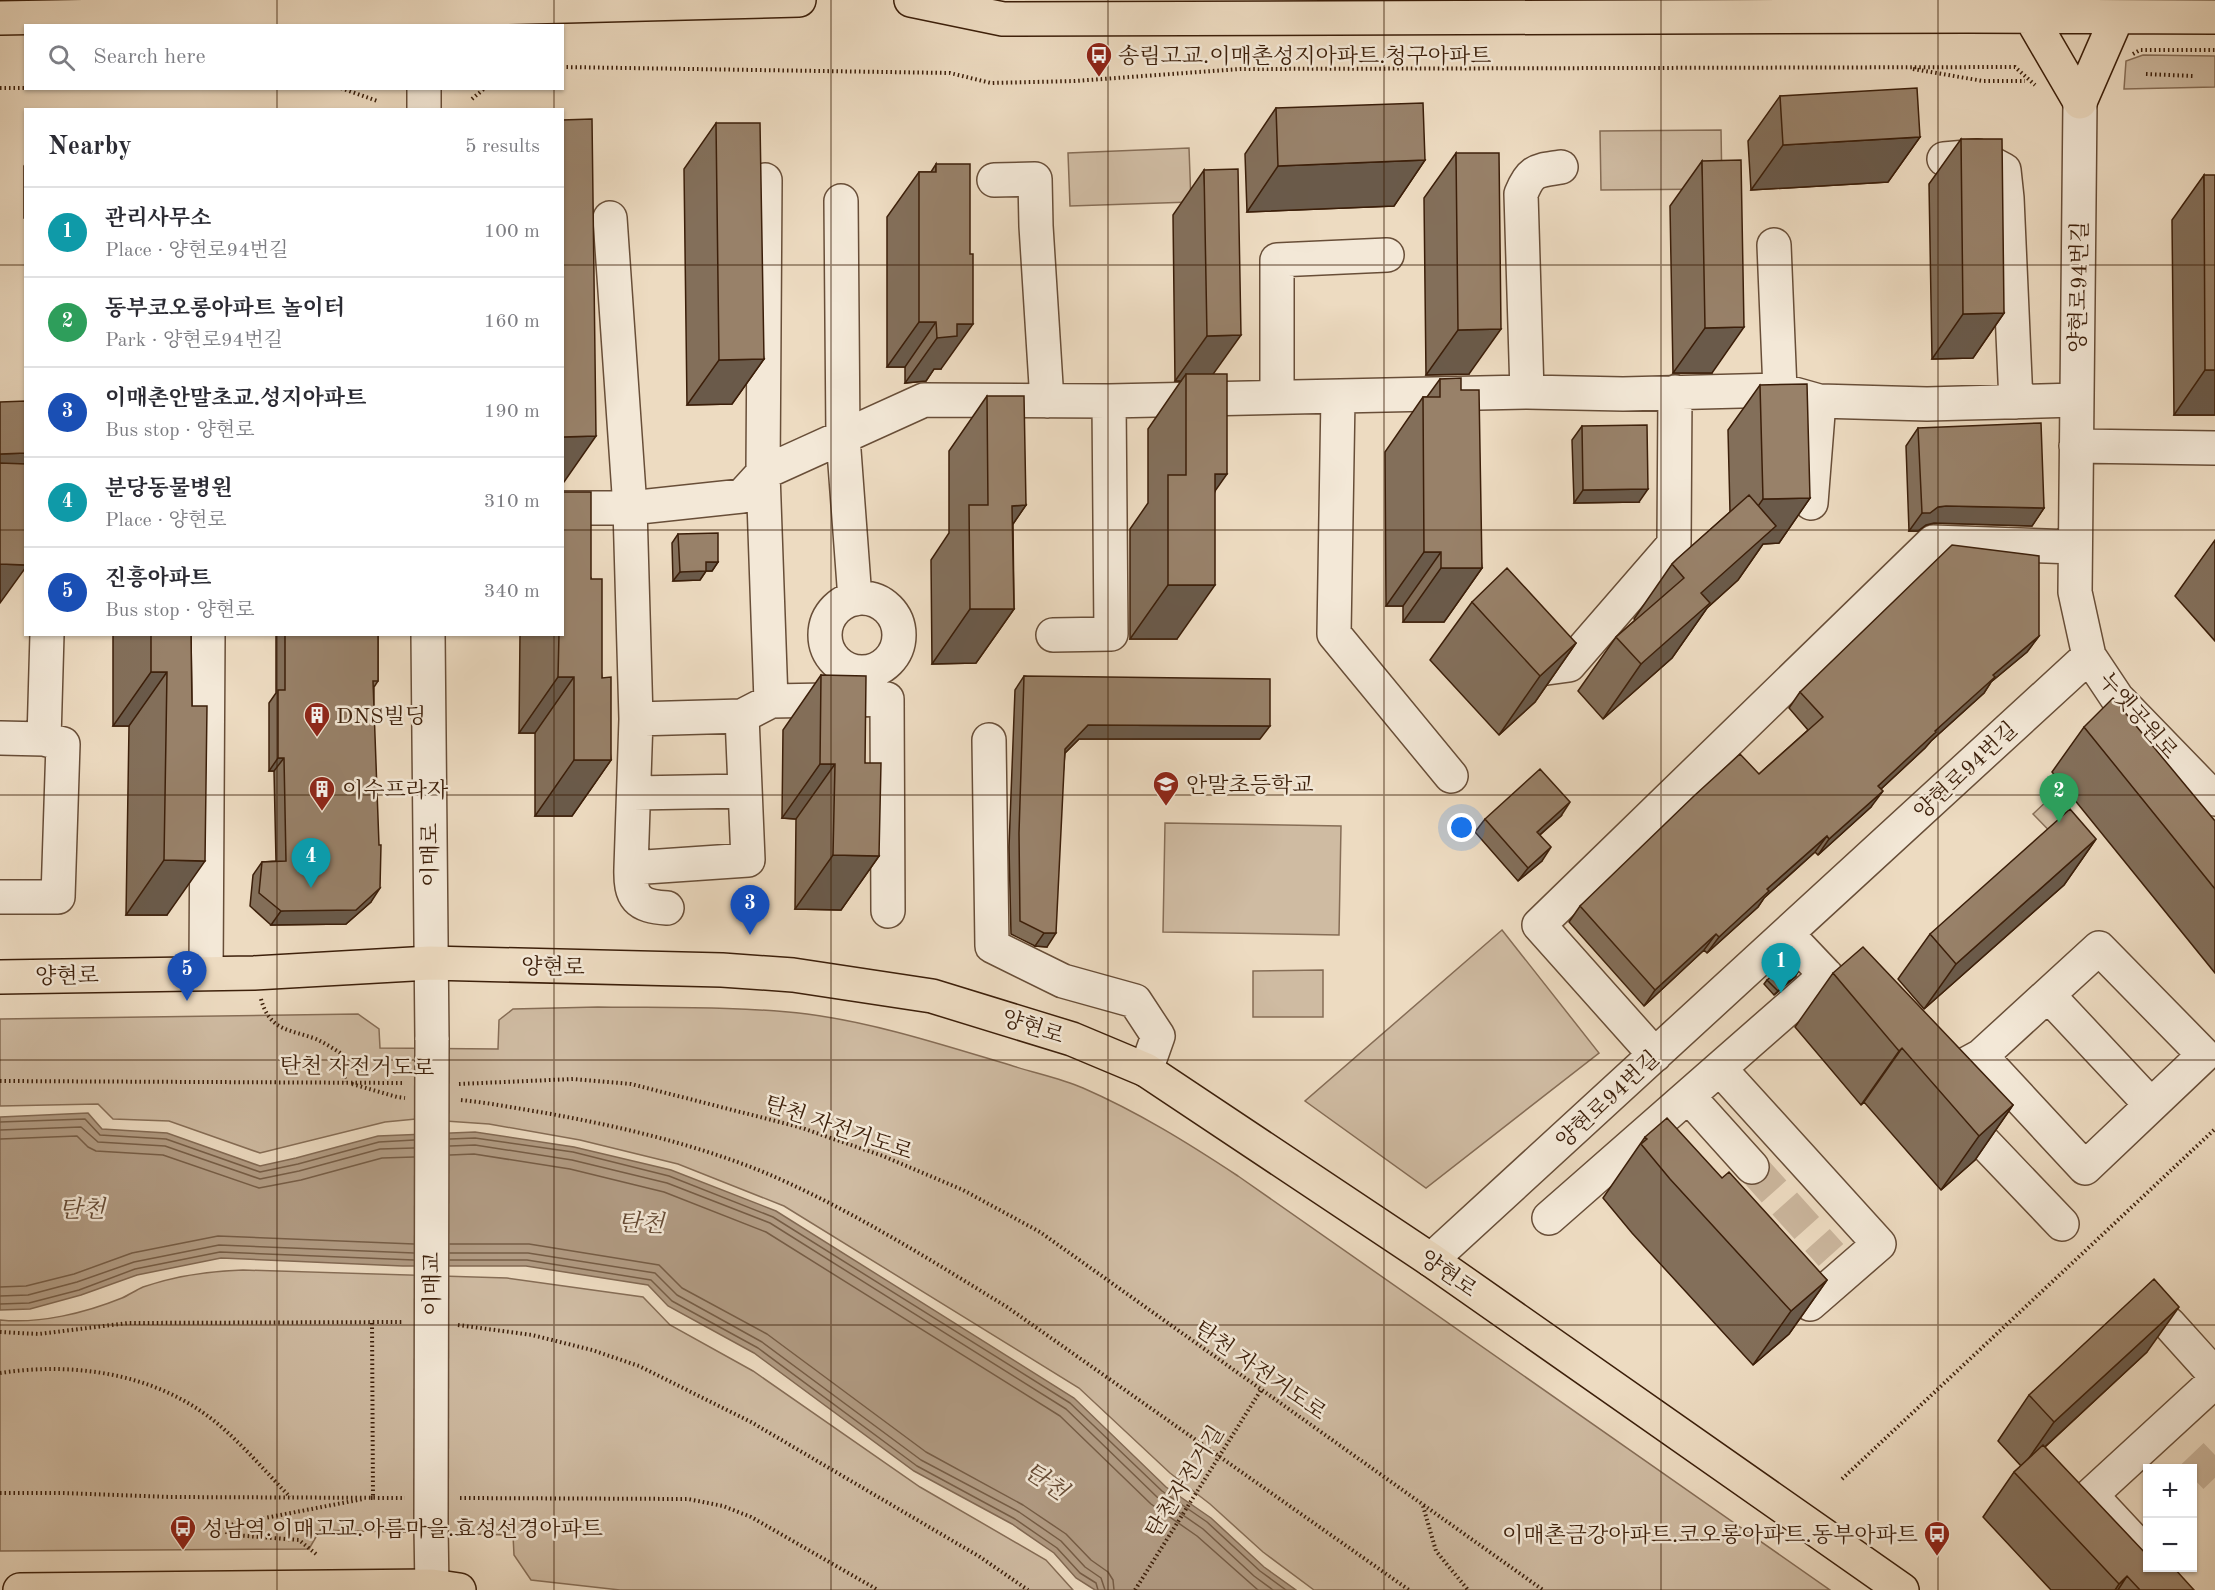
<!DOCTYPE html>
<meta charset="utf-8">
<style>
:root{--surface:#fff;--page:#f7f7f7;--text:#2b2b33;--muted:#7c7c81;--line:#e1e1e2;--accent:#8f2418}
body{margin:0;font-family:"Old Standard TT","Noto Serif KR",serif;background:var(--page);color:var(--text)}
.controls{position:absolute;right:18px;bottom:18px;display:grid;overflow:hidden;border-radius:0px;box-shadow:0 2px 4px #0004}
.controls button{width:54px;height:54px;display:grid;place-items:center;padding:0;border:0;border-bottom:2px solid var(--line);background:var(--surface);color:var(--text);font:30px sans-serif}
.you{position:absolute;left:1462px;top:828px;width:21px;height:21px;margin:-15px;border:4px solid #fff;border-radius:50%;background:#1a73e8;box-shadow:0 0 0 9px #1a73e833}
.badge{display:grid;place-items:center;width:39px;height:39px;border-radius:50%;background:var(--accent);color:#fff;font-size:20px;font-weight:700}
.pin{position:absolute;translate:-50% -50px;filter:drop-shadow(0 2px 3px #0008)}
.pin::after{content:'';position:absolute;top:32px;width:21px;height:18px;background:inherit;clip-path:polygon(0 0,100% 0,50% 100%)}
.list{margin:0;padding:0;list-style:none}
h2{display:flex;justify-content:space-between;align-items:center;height:78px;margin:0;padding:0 24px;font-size:26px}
h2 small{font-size:20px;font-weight:400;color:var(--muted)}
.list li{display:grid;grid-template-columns:39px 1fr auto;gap:18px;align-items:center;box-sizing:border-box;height:90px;padding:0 24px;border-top:2px solid var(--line)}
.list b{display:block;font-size:22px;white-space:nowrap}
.list p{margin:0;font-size:20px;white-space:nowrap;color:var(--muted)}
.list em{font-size:20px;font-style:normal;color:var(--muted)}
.icon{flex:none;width:33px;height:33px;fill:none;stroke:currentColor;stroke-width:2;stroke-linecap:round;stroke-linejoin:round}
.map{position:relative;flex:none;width:2215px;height:1590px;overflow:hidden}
.search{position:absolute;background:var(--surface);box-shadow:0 2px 4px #0004;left:24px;top:24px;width:540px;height:66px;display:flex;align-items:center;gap:15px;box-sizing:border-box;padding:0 21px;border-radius:0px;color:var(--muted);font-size:22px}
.panel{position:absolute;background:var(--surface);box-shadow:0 2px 4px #0004;left:24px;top:108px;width:540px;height:528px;border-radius:0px}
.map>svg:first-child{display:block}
.green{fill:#cfbba2;stroke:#866d56;stroke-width:1.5}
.water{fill:#b19b83;stroke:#826953;stroke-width:1.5}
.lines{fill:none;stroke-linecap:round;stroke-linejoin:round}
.shore{stroke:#765d46;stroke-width:1.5}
.minor-tunnel{stroke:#cab59c;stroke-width:33;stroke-dasharray:33 16;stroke-linecap:butt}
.minor-casing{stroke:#684e38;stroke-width:36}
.major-casing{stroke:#3c1f0a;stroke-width:36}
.path{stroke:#3c1f0a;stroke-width:4;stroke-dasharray:1.5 3;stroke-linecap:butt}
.minor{stroke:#f3e8d7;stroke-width:33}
.major{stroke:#eddbc1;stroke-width:33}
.minor-bridge-casing{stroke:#684e38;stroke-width:36;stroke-linecap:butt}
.minor-bridge{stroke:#f3e8d7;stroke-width:33}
.wall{fill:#836f5a;stroke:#3c1f0a;stroke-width:1.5}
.shaded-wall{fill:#6a5a4a;stroke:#3c1f0a;stroke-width:1.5}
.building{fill:#988169;stroke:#3c1f0a;stroke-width:1.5}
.grid{fill:none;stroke:#3c1f0a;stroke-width:1.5;stroke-opacity:0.55}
.labels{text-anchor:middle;stroke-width:5;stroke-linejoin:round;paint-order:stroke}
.poi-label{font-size:22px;fill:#3c1f0a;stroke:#f3e8d7;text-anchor:start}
.street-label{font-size:22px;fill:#3c1f0a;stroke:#f3e8d7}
.water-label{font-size:24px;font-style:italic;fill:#654a34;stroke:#f3e8d7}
</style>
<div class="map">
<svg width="2215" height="1590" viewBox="0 0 2215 1590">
<rect width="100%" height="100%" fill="#eddbc1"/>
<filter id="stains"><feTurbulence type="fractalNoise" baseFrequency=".00333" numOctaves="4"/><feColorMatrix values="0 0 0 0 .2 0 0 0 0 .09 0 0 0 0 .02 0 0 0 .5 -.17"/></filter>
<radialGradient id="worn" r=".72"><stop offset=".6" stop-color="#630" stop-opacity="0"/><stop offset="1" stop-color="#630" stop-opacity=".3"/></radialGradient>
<path class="green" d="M2143,55L2215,56V87L2124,89L2126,61Z
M1721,130L1722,189L1601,190L1600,131Z
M1189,148L1191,202L1070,206L1068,153Z
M2050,798L2085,832L2068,850L2033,814Z
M1165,823L1341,826L1339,935L1163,932Z
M1502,930L1599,1053L1426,1188L1305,1101Z
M1323,970V1017H1253V971Z
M598,1007C667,1008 738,1006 807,1014C876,1023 943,1045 1010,1065C1034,1073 1060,1078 1083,1088C1138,1112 1188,1143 1238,1176L1830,1590H1314L1263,1552L1210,1504L1170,1473L1079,1388L784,1206L678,1164L580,1140L489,1124L416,1119L385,1122L260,1153L169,1121L113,1119L98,1104L0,1106V1019L358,1014L379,1029L380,1048L498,1049L499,1020L513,1009Z
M243,1270L507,1278L643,1297L670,1325L753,1371L920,1487L1046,1560L1073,1590H620L531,1580L514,1555L513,1535L320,1530L309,1549L0,1551V1320C40,1324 85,1313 122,1298C129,1295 136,1290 143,1287C175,1276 210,1271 243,1270Z"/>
<path class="water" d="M88,1113L102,1129L167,1133L260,1166L296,1158L378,1136L475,1132L574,1147L671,1170L776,1211L1074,1398L1166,1487L1211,1518L1264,1567L1296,1590H1095L1076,1578L1054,1553L1012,1524L914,1471L754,1353L668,1306L648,1285L526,1266H403L221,1258L137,1275L81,1295L30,1309L0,1310V1117Z"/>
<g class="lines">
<path class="shore" d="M0,1122L85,1119L100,1135L166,1139L260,1172L298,1164L379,1142L414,1140
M0,1130L81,1127L98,1142L165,1146L260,1179L299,1171L380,1149L414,1148
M0,1139L77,1136L88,1147L96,1151L163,1155L259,1188L301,1180L382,1158L414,1157
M450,1139L475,1138L573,1152L669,1176L773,1217L1070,1403L1162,1491L1207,1522L1260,1571L1286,1590
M450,1146L475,1145L572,1160L667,1183L770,1223L1066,1409L1157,1497L1203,1529L1254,1576L1273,1590
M450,1155L474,1154L570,1169L664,1192L766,1232L1060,1416L1151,1504L1197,1536L1258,1590
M450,1244H529L659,1265L682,1288L767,1334L926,1452L1023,1505L1066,1534L1091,1560L1108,1572L1113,1580L1114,1590
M450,1253H528L655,1273L677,1295L762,1342L921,1460L1019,1512L1061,1541L1085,1567L1101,1578L1105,1590
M450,1260H527L651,1280L672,1301L758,1348L917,1466L1015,1519L1057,1548L1080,1573L1096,1583L1098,1590
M0,1287L26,1286L74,1274L132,1253L218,1236L414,1244
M0,1296L28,1295L77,1282L134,1262L219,1245L414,1253
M0,1304L29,1303L79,1290L135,1269L220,1252L414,1260"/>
<path class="minor-tunnel" d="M1752,1167L1831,1255
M2192,1477L2215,1455"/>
<g class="minor-casing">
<path id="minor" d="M424,88V110
M1944,159L1978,156L2004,170L2007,198L2016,402
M765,180L763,473L771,701L887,699L888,911
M994,180L1035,179L1036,226L1047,401
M841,201L843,437L855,599
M610,218L630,508L636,719
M1774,245L1780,390
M1527,392L1521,194C1531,169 1537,171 1561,167
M1277,397V260L1387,255
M1338,397L1334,634L1451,776
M2076,446L2215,448
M1811,503L1819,401
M562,508H630L742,496L763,473L924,400L1109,401L1527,392L1623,394L1780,390L1819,401L1927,404L2076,400
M825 635a37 37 0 1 1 74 0a37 37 0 1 1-74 0Z
M428,634L432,1040
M1053,635L1111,634L1109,401
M2089,656L2117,698L2215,799
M1538,658L1547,668L1569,665L1674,544L1675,392
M742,716L748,860L631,868L636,719L742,716L771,701
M0,738L44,739L47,634
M989,740L992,946L1063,981L1135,1001L1158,1036L1146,1070
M634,793L745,791
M631,868C630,898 637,906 667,908
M0,897H58L63,744L44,739
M1787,934L1860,1011
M206,973L208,634
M2048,995L2151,1105
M1655,1055L1539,925L1933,542L2075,547
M1720,1069L1879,1244L1810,1304L1779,1270
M1933,1082L1981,1056L2099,948L2204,1055L2085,1168L1981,1056
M1688,1096L1752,1167
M1955,1112L2062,1224
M1549,1218L1826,975
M1431,1260L2089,656L2075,592L2080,102
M2169,1324L2215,1375
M431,1527L432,1590
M2148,1556L2091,1495L2215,1381"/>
</g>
<g class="major-casing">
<path id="major" d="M911,0L1003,19L1968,16L2215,17
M2030,16L2080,102
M0,18L333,12L799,0
M2080,102L2117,17
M0,977L254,973L430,963L722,970L793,975L932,996L1072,1039L1146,1070L1431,1260L1902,1590
M20,1590L432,1586L459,1590"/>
</g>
<path class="path" d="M2133,54L2140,50H2215
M562,67L950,73L991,83L1075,81L1240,69L2015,67L2035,85
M1913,69L1983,81H2025
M2146,74L2193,76
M0,88H26
M341,88L377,101
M472,99L485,88
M261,999C270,1032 290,1029 316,1039C325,1043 334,1049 342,1054L345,1082
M0,1081L404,1083
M352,1084L397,1097L405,1098
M459,1084L573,1079L631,1084L799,1127L883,1156L963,1190L1040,1232L1543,1590
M461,1100C491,1103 521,1109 551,1114C622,1127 693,1144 761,1171C845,1206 929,1259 1007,1307L1409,1590
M458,1325L532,1335L592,1350L639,1366L751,1422L980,1557L1028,1590
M0,1332L39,1334L128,1323L403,1322
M0,1373C80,1361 165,1375 226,1431C249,1452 269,1475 290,1497
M1842,1479L2215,1129
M0,1493H62L170,1497L405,1498
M371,1498H373L372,1320
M460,1498L688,1499L723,1506L751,1517L878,1590
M1423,1506L1436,1551L1468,1590
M316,1554L299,1540L234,1535L228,1534L225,1530L227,1526L234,1524L363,1499
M1135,1590L1261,1390"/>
<use href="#minor" class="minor"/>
<use href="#major" class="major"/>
<g class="minor-bridge-casing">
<path id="minor-bridge" d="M431,1527L432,1040"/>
</g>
<use href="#minor-bridge" class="minor-bridge"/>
</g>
<path class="wall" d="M1780,96L1920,137L1888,182L1751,190L1748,141Z
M1276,108L1425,160L1394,206L1247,212L1245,154Z
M716,123L764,359L732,404L687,405L684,169Z
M1961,139L2004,313L1973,358L1932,359L1929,184Z
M1456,153L1469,374L1426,375L1424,198Z
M1702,161L1712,373H1673L1670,206Z
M26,163V218H24V166Z
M936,164L941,369H934L926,381L905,383V367H887V217L919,172H931Z
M1204,170L1213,374L1215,491L1177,639H1130V529L1148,503V429L1181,381H1175L1173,215Z
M2204,175L2215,415H2174L2172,220Z
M1440,379L1461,390L1482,568L1444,622H1403V606H1386L1385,452L1423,397H1427Z
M1760,385L1810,498L1779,543L1763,544L1738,580L1707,608L1672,658L1603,719L1578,691L1616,637L1635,620L1634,619L1672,564L1730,512L1728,430Z
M987,396L1026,505L1013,524L1014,609L976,663L932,664L931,560L949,533V451Z
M1582,426L1639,502L1574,503L1572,440Z
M1918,428L2044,508L2032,526L1934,523L1926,525L1918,531H1909L1906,446Z
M678,534L718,562L712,571H706L700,580L673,581L672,543Z
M2215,540V641L2175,596Z
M591,579L611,760L572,816H535V733H519L520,634H562Z
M1472,602L1576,643L1535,702L1499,735L1430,660Z
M113,634H191L192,706L167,915H126L129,726H113Z
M276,634H378V681L374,687L371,902L346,924L271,925L250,906L253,875L262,862L276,861L274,771H269V703L276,693Z
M2039,636L2027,652L1991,682L1984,693L1931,741L1925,748L1881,789L1871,807L1818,855L1815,852L1764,898L1758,907L1707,953L1704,950L1644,1006L1569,922L1580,906L1759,774L1808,730L1789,708L1800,692Z
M821,675L865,763L879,856L841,910L795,909L796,819L782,818L783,730Z
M1024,676L1260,739H1079L1065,753L1047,947L1035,946L1011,934L1009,847L1015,690Z
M2084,727L2215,821V973L2052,772Z
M1561,816L1540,835L1542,861L1518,881L1475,832L1485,819Z
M2096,839L2064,885L1924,1009L1898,979L1930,934Z
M1833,973L2013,1105L1975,1160L1941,1190L1864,1102L1861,1105L1795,1027Z
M1795,977L1774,995L1764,984L1767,980Z
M1645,1137L1722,1178L1827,1280L1789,1334L1753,1365L1632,1233L1603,1198Z
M2147,1352L2045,1447L2148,1568L2194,1590H2051L1983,1517L2014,1472L2021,1466L1998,1441L2029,1395Z"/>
<path class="shaded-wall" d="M1920,137L1888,182L1751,190L1783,145Z
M1425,160L1394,206L1247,212L1278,166Z
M2004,313L1973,358L1932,359L1963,314Z
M919,322H936L905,367H887Z
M957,324H973L941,369H934L926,381L905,383L937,338Z
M1744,327L1712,373H1673L1705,328Z
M1501,329L1469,374L1426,375L1458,330Z
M1241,335L1209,380L1186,374L1181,381H1175L1207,336Z
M764,359L732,404L687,405L719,360Z
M2205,370H2215V415H2174Z
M596,436L564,482H562V437Z
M26,453V466L0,467V454Z
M1215,474H1227L1189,528Z
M1648,489L1639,502L1574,503L1583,490Z
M1810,498L1779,543L1763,544L1738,580L1707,608L1672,658L1603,719L1641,664L1731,545L1763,499Z
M1026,505L988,560L1012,506Z
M1946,506L2044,508L2032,526L1934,523L1926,525L1918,531H1909L1922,513L1938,507Z
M1424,552H1441L1403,606H1386Z
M706,562H718L712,571H706L700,580L673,581L680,572Z
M0,564L26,565V567L0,603Z
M1441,568H1482L1444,622H1403Z
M1168,585H1215L1177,639H1130Z
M970,609H1014L976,663L932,664Z
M2039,636L2027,652L1991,682L1984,693L1931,741L1925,748L1867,802L1878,786L1993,675Z
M1576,643L1535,702L1499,735L1540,676Z
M151,672H167L129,726H113Z
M558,677H574L535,733H519Z
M1088,725L1270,726L1260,739H1079L1056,762L1065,749Z
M278,758H284L274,771H269Z
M574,760H611L572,816H535Z
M820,764H835L796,819L782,818Z
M1883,791L1871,807L1818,855L1829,839Z
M1570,802L1561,816L1528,845L1537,832Z
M1827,836L1815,852L1764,898L1758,907L1707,953L1719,937L1767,889Z
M2096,839L2064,885L1924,1009L1956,964Z
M1551,847L1542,861L1518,881L1528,868Z
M833,855L879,856L841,910L795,909Z
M164,860L205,861L167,915H126Z
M380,888L371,902L346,924L271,925L281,911Z
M1044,933H1056L1047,947L1035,946Z
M1716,934L1704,950L1644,1006L1655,990Z
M1798,972L1795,977L1774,995L1778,991Z
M1902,1048L1864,1102L1861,1105L1899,1051Z
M2013,1105L1975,1160L1941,1190L1979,1136Z
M1827,1280L1789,1334L1753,1365L1791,1311Z
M2179,1307L2147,1352L2022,1468L2054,1422Z
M2127,1576L2118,1590H2115L2119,1584Z"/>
<path class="building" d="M1917,88L1920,137L1783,145L1780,96Z
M1423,103L1425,160L1278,166L1276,108Z
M592,119L596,436L562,437V120Z
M716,123H760L764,359L719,360Z
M1961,139H2002L2004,313L1963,314Z
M1456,153H1499L1501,329L1458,330Z
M1741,160L1744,327L1705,328L1702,161Z
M936,164H970V254H973V324H957V336L937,338L936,322H919V172H936Z
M1238,169L1241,335L1207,336L1204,170Z
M2204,175H2215V370H2205Z
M1186,374H1227V474H1215V585H1168V475H1186Z
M1461,378V390H1479L1482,568H1441V552H1424L1423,397H1440V379Z
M1807,384L1810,498L1763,499L1760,385Z
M987,396H1024L1026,505L1012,506L1014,609H970L969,505H988Z
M26,401V453L0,454V402Z
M2041,423L2044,508L1946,506L1938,507L1930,513H1922L1918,428Z
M1647,425L1648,489L1583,490L1582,426Z
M0,463L26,464V565L0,564Z
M562,492H591V579H602V678L611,677V760H574V677H558L559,634H562Z
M1749,495L1776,526L1701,593L1710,603L1641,664L1616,637L1684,578L1672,564L1677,559Z
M718,533V562H706V571L680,572L678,534Z
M1952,545L2039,556V636L1993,675L1995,677L1935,731L1936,732L1878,786L1883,791L1829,839L1827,836L1767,889L1769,891L1719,937L1716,934L1655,990L1580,906L1695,795L1740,754L1759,774L1823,717L1800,692Z
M1507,568L1576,643L1540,676L1472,602Z
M151,634H191L192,706H207L205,861L164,860L167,672H151Z
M285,634H378V681H373L379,845H381L380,888L356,910L281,911L259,893L262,862L286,861L284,758H278V690H285Z
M821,675L866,676L865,763H881L879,856L833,855L835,764H820Z
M1024,676L1270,679V726L1088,725L1065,749L1056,933H1044L1020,921L1019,833Z
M2113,698L2215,821V889L2084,727Z
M1540,769L1570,802L1537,832L1551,847L1528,868L1485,819Z
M2070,809L2096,839L1956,964L1930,934Z
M1863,947L2013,1105L1979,1136L1902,1048L1899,1051L1833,973Z
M1788,962L1798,972L1778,991L1767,980Z
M1667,1118L1722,1178L1729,1172L1827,1280L1791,1311L1670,1179L1641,1144L1647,1139L1645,1137Z
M2154,1279L2179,1307L2054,1422L2029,1395Z
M2043,1445L2148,1556V1568H2174L2194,1590H2140L2127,1576L2119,1584L2014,1472Z"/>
<path class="grid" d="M277,0V26M554,0V26M831,0V1590M1108,0V1590M1384,0V1590M1661,0V1590M1938,0V1590M277,88V110M554,88V110M0,265H26M562,265H2215M0,530H26M562,530H2215M277,634V1590M554,634V1590M0,795H2215M0,1060H2215M0,1325H2215"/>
<defs>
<g id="bus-pin" transform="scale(1.35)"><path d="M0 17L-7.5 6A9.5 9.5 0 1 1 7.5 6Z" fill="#8f2418" stroke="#f3e8d7"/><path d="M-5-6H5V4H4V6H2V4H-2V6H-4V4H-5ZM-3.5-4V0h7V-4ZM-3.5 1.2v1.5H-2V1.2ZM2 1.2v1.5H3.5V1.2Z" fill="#fff"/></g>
<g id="building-pin" transform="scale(1.35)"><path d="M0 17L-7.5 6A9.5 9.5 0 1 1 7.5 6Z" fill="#8f2418" stroke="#f3e8d7"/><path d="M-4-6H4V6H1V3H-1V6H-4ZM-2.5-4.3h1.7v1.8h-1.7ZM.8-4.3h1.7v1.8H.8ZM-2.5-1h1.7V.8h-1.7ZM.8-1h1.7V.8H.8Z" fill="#fff"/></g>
<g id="school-pin" transform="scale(1.35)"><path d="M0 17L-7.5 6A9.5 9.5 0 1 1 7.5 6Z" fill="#8f2418" stroke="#f3e8d7"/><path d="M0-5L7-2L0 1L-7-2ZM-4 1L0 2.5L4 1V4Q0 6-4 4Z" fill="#fff"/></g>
</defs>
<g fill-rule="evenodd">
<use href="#bus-pin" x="1099" y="55"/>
<use href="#building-pin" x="317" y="715"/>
<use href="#school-pin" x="1166" y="784"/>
<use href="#building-pin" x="322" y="789"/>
<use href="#bus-pin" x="183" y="1528"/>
<use href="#bus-pin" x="1937" y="1534"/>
</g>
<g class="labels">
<g class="poi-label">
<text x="1118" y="63">송림고교.이매촌성지아파트.청구아파트</text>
<text x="336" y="723">DNS빌딩</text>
<text x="1186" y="792">안말초등학교</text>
<text x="342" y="797">이수프라자</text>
<text x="202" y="1536">성남역.이매고교.아름마을.효성선경아파트</text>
<text x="1918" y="1542" text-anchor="end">이매촌금강아파트.코오롱아파트.동부아파트</text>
</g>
<g class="street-label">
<text transform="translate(2078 287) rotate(-89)" y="8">양현로94번길</text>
<text transform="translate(2139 715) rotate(49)" y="8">누엣공원로</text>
<text transform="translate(1965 770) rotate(-43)" y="8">양현로94번길</text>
<text transform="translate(429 855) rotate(-90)" y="8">이매로</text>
<text transform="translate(553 966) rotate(1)" y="8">양현로</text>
<text transform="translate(67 975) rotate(-1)" y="8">양현로</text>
<text transform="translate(1033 1026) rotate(18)" y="8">양현로</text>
<text transform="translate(357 1066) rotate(1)" y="8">탄천 자전거도로</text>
<text transform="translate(1607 1099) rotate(-43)" y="8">양현로94번길</text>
<text transform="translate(839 1127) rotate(19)" y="8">탄천 자전거도로</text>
<text transform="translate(1449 1273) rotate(35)" y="8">양현로</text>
<text transform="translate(431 1284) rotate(-90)" y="8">이매교</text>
<text transform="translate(1261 1370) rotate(35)" y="8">탄천 자전거도로</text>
<text transform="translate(1184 1481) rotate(-58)" y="8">탄천자전거길</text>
</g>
<g class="water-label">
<text x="82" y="1217">탄천</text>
<text transform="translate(641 1223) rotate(2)" y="8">탄천</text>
<text transform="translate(1046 1481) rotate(35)" y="8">탄천</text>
</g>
</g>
<rect width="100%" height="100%" filter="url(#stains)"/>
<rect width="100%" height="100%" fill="url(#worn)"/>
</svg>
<div class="controls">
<button>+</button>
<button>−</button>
</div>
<div class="you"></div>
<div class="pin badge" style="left:1781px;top:993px;background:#0f9aa8">1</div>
<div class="pin badge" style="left:2059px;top:823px;background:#2e9e5b">2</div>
<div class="pin badge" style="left:750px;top:935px;background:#1a4fb4">3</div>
<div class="pin badge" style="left:311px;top:888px;background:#0f9aa8">4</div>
<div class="pin badge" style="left:187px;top:1001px;background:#1a4fb4">5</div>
<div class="search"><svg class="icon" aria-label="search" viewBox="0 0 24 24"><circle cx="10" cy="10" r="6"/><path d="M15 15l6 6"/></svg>Search here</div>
<section class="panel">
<h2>Nearby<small>5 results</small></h2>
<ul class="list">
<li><span class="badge" style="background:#0f9aa8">1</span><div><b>관리사무소</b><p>Place · 양현로94번길</p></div><em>100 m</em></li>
<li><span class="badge" style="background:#2e9e5b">2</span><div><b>동부코오롱아파트 놀이터</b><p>Park · 양현로94번길</p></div><em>160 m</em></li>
<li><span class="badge" style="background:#1a4fb4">3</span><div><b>이매촌안말초교.성지아파트</b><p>Bus stop · 양현로</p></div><em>190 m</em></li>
<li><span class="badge" style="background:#0f9aa8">4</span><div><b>분당동물병원</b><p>Place · 양현로</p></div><em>310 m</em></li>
<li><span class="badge" style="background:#1a4fb4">5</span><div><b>진흥아파트</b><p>Bus stop · 양현로</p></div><em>340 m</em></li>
</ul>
</section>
</div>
